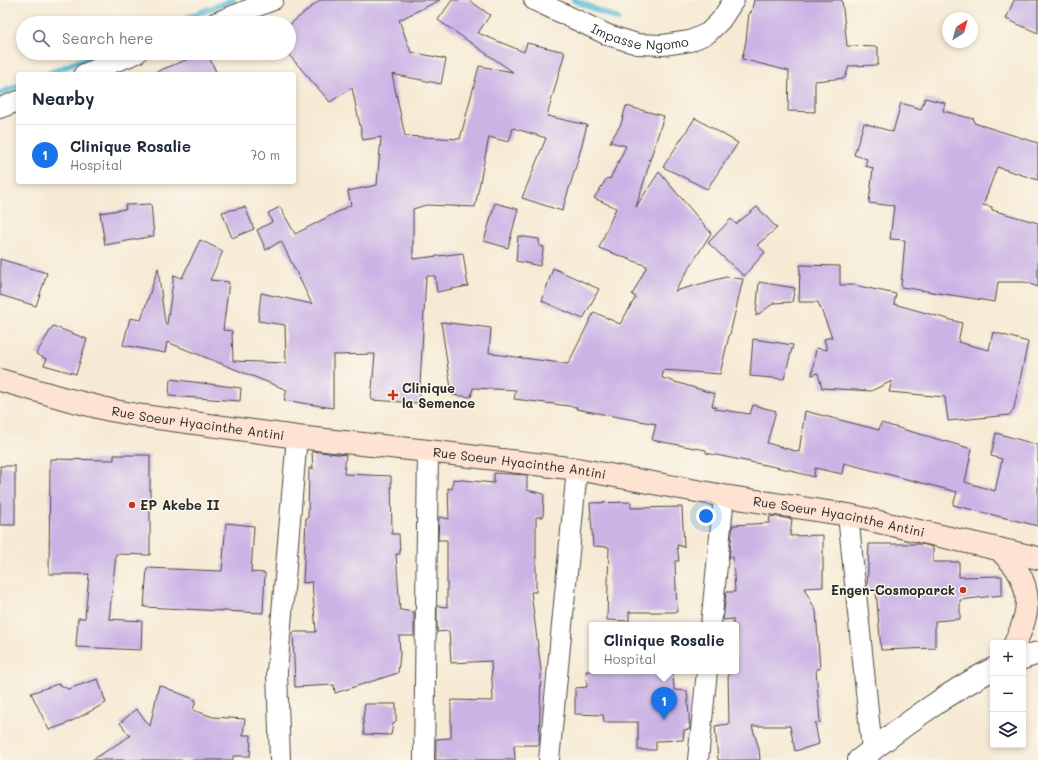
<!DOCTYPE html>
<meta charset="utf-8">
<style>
:root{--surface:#fff;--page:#f6f6f7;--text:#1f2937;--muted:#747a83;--line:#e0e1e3;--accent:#1a73e8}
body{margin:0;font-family:Mali,sans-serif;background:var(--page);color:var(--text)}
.controls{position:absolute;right:12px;bottom:12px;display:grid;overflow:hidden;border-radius:4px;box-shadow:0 2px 6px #0003}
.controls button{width:36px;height:36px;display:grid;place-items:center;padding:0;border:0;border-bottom:1px solid var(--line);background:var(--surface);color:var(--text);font:20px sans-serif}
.compass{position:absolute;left:942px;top:12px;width:36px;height:36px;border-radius:50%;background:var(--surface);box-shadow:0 2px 6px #0003;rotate:37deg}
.you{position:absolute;left:706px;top:516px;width:14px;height:14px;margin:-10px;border:3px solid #fff;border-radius:50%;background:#1a73e8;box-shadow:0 0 0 6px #1a73e833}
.badge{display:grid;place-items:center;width:26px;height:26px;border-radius:50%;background:var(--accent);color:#fff;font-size:13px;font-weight:700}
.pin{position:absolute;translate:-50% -33px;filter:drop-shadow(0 1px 2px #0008)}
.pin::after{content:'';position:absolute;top:21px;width:14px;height:12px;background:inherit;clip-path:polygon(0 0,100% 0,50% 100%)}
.popup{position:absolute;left:589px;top:622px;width:150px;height:52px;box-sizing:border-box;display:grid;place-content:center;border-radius:4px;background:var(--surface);filter:drop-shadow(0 1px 3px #0005);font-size:13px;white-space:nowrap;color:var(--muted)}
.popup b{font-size:15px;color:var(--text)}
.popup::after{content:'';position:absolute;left:50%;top:100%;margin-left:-8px;border:8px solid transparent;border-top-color:var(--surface)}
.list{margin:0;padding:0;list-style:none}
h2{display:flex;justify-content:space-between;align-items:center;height:52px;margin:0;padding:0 16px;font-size:17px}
h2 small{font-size:13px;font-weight:400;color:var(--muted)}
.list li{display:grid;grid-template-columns:26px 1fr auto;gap:12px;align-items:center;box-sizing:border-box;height:60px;padding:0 16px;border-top:1px solid var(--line)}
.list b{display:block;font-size:15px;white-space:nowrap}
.list p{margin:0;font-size:13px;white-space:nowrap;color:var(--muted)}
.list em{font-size:13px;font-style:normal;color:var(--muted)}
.icon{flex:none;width:22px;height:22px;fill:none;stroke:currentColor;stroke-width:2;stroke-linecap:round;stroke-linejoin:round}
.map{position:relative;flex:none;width:1038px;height:760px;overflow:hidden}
.search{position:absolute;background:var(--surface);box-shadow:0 2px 6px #0003;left:16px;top:16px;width:280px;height:44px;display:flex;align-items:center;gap:10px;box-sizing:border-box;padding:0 14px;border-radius:22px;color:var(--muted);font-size:15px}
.panel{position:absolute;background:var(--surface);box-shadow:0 2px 6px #0003;left:16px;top:72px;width:280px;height:112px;border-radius:4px}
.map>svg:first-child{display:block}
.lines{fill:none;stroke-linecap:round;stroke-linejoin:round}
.stream{stroke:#58b9d6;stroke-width:6}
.building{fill:#cbb4e5}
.minor-casing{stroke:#494844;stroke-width:22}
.tertiary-casing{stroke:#494844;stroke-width:24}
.secondary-casing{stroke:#494844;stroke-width:24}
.minor{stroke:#fff;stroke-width:20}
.tertiary{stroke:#fff;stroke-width:22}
.secondary{stroke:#fee3d2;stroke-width:22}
.poi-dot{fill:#c8321e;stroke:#fbf7ec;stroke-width:1.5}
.labels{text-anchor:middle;stroke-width:3;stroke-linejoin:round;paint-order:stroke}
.street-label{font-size:13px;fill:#2b2b2b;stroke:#fbf7ec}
.poi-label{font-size:13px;font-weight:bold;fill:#2b2b2b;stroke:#fbf7ec;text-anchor:start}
</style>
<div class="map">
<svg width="1038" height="760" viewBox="0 0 1038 760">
<rect width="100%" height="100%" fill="#fbf7ec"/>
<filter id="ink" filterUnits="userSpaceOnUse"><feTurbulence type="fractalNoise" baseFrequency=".025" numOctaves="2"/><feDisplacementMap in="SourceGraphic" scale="8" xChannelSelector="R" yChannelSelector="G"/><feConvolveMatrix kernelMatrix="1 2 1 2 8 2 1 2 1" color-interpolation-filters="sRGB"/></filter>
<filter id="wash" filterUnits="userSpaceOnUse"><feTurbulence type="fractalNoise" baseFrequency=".012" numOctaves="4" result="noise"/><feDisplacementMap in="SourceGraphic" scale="16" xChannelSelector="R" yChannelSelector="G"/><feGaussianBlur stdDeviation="0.9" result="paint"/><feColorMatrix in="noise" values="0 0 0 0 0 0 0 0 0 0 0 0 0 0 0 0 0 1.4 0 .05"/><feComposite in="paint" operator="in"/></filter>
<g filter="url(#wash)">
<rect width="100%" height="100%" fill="#f6ead4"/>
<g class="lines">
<path class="stream" d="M574,0L618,19
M173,23L233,0
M47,74L100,53
M0,93L18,86"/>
</g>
<g id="blocks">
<path class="building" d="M320,0H440L399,20L411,52L446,59L441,84L392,74L405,136L460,139L479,66L513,72L438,20L452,0H469L490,15L478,33L524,52L527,43L565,52L547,116L587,125L577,163L562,211L522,198L546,138L513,128L509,142L489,137L475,207L426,205L413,209V259L463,253L468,286L437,292L435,276H426L419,403L371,400L375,354L333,355V408L284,400L287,390L167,342L165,353L123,345L130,318L141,320L158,268L165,324H167L174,275L182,278L200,240L223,251L210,280L229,282L223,330L232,331L233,361L286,363L285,325L258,321L261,293L312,304L281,241L266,250L257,230L272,222L268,213L280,207L295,234L351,205L348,191L377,185L381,137L363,140L352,88L330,102L289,55V25Z
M754,0H842L847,46L878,47V65L849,66L845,78L815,81V112L788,111L789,71L742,59L746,41L749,12L751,13Z
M1014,0H1038V33L1006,19Z
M204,53H207L217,74H153V73Z
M925,98L945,103L943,111L974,119V123L1038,143V180L997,167L983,205L992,207V210L1038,223V287L1025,282H998L995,302L901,287L905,240L890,239L894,206L869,203L873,168L865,166L867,159L854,155L864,123L893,132L901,103L921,109Z
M626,106L664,116L650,160L648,159L650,162L636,207L659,172L711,233L675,291L726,277L743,279L730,334L728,336H729L720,374L663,370L662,378L715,394L712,406L716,407L715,409L750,414L753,405L776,411L767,443L799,452L805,411L879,430L881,423L972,449L965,482L995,491L1002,459L991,456L996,433L1038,445V526L953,505L957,492L844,463L842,474L815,468L814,477L795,472V471L706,453V450L652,440L656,424L576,409L577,407L514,399L516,390L473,388L471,397L452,395L441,322L491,328L489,353H493V354L568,364L594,312L620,324L636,297L632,295L647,266L599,248L616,208L594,198L607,178L610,179L626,146L610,142L621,124Z
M695,118L738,143L707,189L663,167Z
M495,203L518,209L508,248L484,241Z
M151,204L154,236L105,245L100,213L126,209L125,205Z
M245,207L254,229L232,238L222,212Z
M757,207L777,228L757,245L765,252L744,276L708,243L731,219L736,224Z
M518,236L539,239V246L544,247L540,266L516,261Z
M0,259L47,273L36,306L0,295Z
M800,265L840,266V285H854L896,294L894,304L962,323L958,342L989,350L993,332L1028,342L1014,408L1010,415L948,421L945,397L889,392L892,381L871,391L822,388L818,373L812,375L816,348L827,350L824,339L832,337L818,302H799Z
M553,268L599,289L583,319L542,301Z
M759,282L795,288L792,302L774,303L756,316Z
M53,326L87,339L76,374L44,365L47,359L36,354Z
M753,339L793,345L784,379L750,376Z
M170,379L241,388L240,401L169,396Z
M312,451L346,455L344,474L391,476L392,534H399L400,554H396L400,610L414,612V636H399L400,654L398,673L335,693L334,685L295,687L293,632H316L312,582L303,583L306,518L308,519L309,468L313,469Z
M114,455H150V555L116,554L109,619L142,621L141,650L76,647L78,618H85L89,574H49L50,459L114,460Z
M0,466H15V525H0Z
M494,473L527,475V490L544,494L543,517H536V592H531L541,670L539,745H514L515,760H436V739L451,738V700L493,701L491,661L451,663L449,631L437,632V606L447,607V540H438L439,517L449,519L448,488L452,489L453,479L494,483Z
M631,502V508L682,507L684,547L677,545L679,561H675L677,612H629V621L607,620L609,547L593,546L590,503Z
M770,516L792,519L790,536L823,535V587L804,588L816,611L820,669H816L820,722L815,723L819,744L795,751L790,726H752L759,749L760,760H718L715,726L729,724L728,672L736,671V625H733V619L723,620L726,592H735L733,557H729L733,525L769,523Z
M226,523L254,526L251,572L265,573L263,613L144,607L147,568L222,571Z
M869,544H922L933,547V562H959V577L1002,576V595L960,600V619L935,621V648L881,650L876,590H867Z
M586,671H673L674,690L687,691L690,729L684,730L683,740L656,741V750H638V722H604L603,715L575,714V688L587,687Z
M98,679L106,703L66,724L49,730L31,693L58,684L68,689Z
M159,685L196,700L193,710L213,717L245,719L243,735H251L250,756H233V760H92L130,736L120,723L136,709L150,726Z
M365,704H396V721L393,724L391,735L364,734L363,718Z"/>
</g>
</g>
<g filter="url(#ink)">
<use href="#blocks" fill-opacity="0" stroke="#494844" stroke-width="1"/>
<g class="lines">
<g class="minor-casing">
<g id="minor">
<path id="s1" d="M534,0L608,35L637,44L663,45L690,41L708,33L721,20L734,0"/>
<path d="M215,23L273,0"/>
<path d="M84,74L137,53"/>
<path d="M0,108L18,101"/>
<path d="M848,515L872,750L867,760"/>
<path d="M711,625L724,496"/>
<path d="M280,760L277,672L297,437"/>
<path d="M424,760L428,451"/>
<path d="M549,760L577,469"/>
<path d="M698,760L707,671"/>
</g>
</g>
<g class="tertiary-casing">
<path id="tertiary" d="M1023,658L1038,653
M859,760C902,727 945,694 993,669"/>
</g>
<g class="secondary-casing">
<g id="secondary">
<path id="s2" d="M0,380L66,399L110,410L143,416L297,437L428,451L577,469L724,496L848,515L1038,558"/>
<path d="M999,549C1004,555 1011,561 1016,568C1033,594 1028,617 1015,643"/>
</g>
</g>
<use href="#minor" class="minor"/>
<use href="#tertiary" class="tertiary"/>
<use href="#secondary" class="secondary"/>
</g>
</g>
<g class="poi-dot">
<path d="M391 389h4v4h4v4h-4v4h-4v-4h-4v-4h4z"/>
<circle cx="132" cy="505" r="4"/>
<circle cx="963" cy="590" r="4"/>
</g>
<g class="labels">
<g class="street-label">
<text dy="5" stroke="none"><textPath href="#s1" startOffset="114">Impasse Ngomo</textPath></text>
<text dy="5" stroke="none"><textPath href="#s2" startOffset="203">Rue Soeur Hyacinthe Antini</textPath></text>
<text dy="5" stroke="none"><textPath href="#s2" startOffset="527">Rue Soeur Hyacinthe Antini</textPath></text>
<text dy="5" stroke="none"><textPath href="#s2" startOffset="851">Rue Soeur Hyacinthe Antini</textPath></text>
</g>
<g class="poi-label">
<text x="402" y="393">Clinique<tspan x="402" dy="15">la Semence</tspan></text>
<text x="140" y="510">EP Akebe II</text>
<text x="955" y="595" text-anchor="end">Engen-Cosmoparck</text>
</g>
</g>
</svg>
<div class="controls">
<button>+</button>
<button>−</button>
<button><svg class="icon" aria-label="layers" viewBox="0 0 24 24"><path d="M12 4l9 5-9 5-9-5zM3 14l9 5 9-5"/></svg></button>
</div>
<svg class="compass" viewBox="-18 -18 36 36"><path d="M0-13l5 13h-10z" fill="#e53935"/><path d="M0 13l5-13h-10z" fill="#747a83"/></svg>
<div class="you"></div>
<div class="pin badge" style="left:664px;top:720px">1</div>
<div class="popup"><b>Clinique Rosalie</b>Hospital</div>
<div class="search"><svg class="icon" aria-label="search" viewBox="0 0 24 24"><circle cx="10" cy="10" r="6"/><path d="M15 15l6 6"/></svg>Search here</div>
<section class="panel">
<h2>Nearby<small></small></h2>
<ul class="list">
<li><span class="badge">1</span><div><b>Clinique Rosalie</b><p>Hospital</p></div><em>70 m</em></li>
</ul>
</section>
</div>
